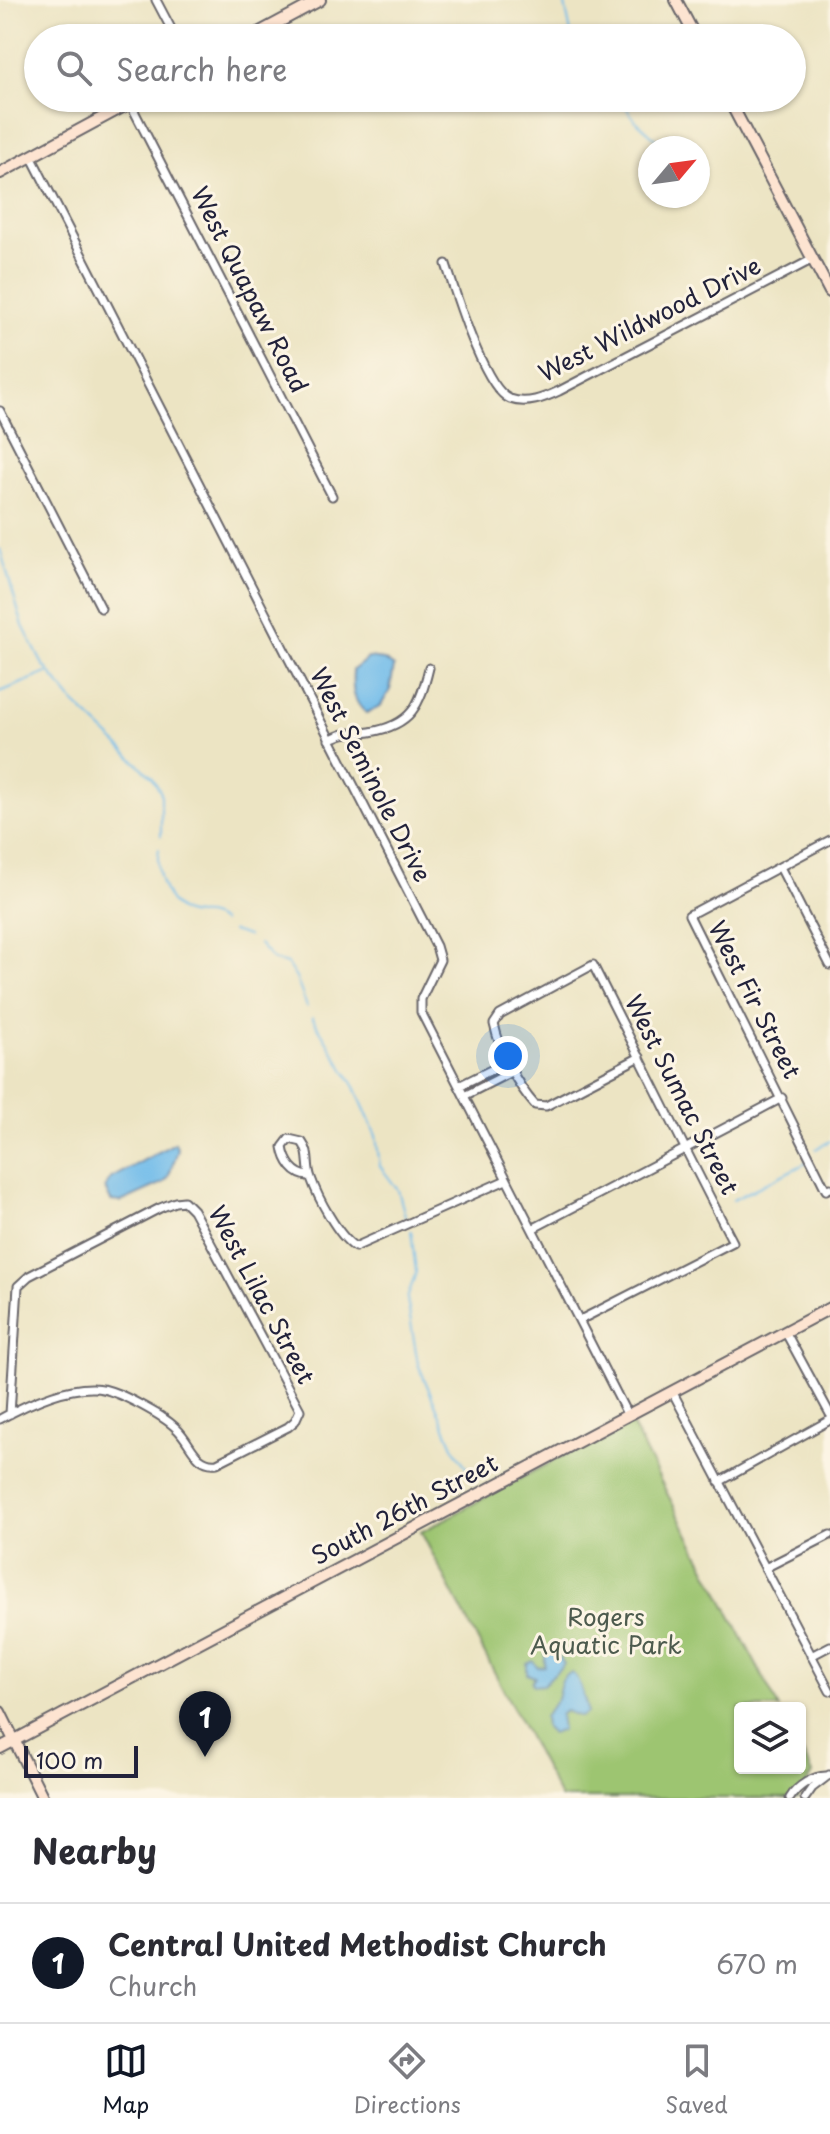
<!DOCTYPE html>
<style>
:root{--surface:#fff;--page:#f2f2f3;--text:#2b2b33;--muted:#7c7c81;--line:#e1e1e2;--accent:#111827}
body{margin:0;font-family:"Playpen Sans",sans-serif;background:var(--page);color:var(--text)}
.controls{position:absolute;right:24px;bottom:24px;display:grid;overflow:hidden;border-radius:8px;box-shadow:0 2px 6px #0004}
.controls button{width:72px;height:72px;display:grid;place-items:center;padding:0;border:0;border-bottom:2px solid var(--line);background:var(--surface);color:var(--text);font:40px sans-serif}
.compass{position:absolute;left:638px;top:136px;width:72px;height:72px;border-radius:50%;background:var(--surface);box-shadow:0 2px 6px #0004;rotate:61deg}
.scale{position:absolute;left:24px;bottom:20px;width:114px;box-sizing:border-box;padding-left:8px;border:4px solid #22223b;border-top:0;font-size:22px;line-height:28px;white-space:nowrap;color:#22223b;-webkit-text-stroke:6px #fcf5e5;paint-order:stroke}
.you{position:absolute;left:508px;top:1056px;width:28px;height:28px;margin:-20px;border:6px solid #fff;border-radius:50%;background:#1a73e8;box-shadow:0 0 0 12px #1a73e833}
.badge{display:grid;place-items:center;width:52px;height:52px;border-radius:50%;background:var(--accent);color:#fff;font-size:26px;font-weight:700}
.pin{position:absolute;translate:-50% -66px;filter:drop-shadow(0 2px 4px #0008)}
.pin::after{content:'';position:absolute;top:42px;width:28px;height:24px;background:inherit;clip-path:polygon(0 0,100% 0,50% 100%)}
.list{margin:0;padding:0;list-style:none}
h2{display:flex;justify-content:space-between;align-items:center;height:104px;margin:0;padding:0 32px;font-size:34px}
h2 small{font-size:26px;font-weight:400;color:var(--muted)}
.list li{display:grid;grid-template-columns:52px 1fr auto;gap:24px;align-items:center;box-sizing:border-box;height:120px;padding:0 32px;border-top:2px solid var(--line)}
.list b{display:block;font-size:30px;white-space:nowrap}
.list p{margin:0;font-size:26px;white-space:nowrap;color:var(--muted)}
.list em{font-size:26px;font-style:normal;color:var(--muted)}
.icon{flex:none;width:44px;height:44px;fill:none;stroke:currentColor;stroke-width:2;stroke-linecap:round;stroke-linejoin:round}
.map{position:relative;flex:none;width:830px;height:1798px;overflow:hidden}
.search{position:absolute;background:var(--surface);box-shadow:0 2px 6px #0004;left:24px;right:24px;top:24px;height:88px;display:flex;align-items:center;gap:20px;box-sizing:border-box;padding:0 28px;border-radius:44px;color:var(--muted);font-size:30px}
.sheet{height:224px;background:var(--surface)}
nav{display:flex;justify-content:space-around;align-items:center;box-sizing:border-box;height:112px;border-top:2px solid var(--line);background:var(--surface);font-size:22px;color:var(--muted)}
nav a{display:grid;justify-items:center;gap:4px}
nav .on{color:var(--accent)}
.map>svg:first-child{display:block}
.green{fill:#9dc571;stroke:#607456;stroke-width:2}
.water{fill:#70bbea;stroke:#496e92;stroke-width:2}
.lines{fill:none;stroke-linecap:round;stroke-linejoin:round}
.stream{stroke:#70bbea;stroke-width:2}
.street-casing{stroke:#69666b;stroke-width:11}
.secondary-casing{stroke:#69666b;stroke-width:14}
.street{stroke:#fff;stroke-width:7}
.secondary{stroke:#fde4d1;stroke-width:10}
.labels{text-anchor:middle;stroke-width:6;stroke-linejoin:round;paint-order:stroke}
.street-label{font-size:24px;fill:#22223b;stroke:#fcf5e5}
.park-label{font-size:24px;fill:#4d5b4e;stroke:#fcf5e5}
</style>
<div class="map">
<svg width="830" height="1798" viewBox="0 0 830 1798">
<rect width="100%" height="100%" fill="#fcf5e5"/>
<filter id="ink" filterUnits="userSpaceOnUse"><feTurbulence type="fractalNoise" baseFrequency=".0125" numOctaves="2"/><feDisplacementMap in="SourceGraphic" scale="16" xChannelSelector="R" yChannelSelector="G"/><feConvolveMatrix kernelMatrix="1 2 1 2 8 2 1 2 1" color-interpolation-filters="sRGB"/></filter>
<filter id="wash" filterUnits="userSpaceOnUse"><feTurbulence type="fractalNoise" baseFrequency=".006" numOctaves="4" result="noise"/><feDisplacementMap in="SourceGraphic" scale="32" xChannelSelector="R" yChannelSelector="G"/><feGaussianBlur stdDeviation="1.8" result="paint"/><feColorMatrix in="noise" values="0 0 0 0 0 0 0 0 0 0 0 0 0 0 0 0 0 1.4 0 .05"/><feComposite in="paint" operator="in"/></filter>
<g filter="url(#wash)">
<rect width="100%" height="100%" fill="#ece4c3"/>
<path class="green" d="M629,1420L779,1708H740V1768H800V1748L813,1774L797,1798H560L421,1532Z"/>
<path class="water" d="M368,658L384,660L394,667L390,690L380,707L366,713C352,701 352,687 353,670Z
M175,1143L178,1150L168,1178L163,1183L121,1202L111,1201L105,1188L110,1179Z
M546,1650L555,1652L564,1664L543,1685L533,1686L532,1681L535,1677L527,1674V1664L533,1661L537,1667L544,1666Z
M572,1673C579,1677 587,1704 587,1713L580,1717L565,1711L560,1715L562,1730L551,1734L545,1728L544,1717L557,1699L561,1682L565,1675Z"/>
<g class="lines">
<path class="stream" d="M564,0L572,38
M624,105L636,121L666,148
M0,549L23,626L42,663L75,704L152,777L161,793V836
M0,692L47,673
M159,849C155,868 164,905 185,913C200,918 204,910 222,922
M232,931L248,936
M259,944L273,960L287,964L296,978L307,1007
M312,1017L355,1087L376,1136L380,1166L398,1190L406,1219
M816,1149L830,1141
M733,1200L808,1162
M411,1231L416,1272L407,1299L418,1364L453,1446L472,1477"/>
</g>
</g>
<g filter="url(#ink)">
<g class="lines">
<g class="street-casing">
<path id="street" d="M156,0L176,38
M130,103L332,496
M31,156L436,946L440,960L421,999V1012L627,1414
M446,264C455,291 484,389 510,399C527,405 544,398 559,391L813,259
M0,411L101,608
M329,740C351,729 350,735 370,732C412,725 420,705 429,668
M830,840L689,915L826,1190L830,1188
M780,867L830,965
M459,1086L509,1061
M464,1096L513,1071
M310,1176C294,1176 285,1161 283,1147L289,1139L302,1142C311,1154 306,1165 311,1178C318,1198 338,1236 355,1247L506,1180
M534,1228L782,1098
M580,1320L733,1242C685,1150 640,1057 593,965L500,1015L494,1024C500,1051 516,1084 535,1105L546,1106L640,1057
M786,1333L830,1414
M672,1391L830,1691
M0,1419C27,1404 63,1387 94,1388C109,1388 128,1398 141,1405C154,1412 167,1419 177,1429C191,1442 195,1466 217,1463L288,1427L295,1421L300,1410L193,1210L184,1201L175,1202L160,1208L29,1276L18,1286L10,1414
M719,1482L830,1420
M765,1568L830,1535
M811,1656L830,1646
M790,1798C797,1786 814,1775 828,1776
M805,1798L812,1788L829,1775"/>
</g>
<g class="secondary-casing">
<path id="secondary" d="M676,0L696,38
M249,38L320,0
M728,98L830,292
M0,173L139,98
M0,1712L43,1798
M0,1748L830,1308"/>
</g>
<use href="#street" class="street"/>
<use href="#secondary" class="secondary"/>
</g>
</g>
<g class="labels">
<g class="street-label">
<text transform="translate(249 290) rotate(63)" y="8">West Quapaw Road</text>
<text transform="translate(650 320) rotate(-27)" y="8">West Wildwood Drive</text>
<text transform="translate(370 775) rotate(63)" y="8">West Seminole Drive</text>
<text transform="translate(754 1000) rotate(63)" y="8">West Fir Street</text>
<text transform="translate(681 1095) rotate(63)" y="8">West Sumac Street</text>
<text transform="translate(261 1295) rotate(62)" y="8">West Lilac Street</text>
<text transform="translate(405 1510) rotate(-28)" y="8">South 26th Street</text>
</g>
<g class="park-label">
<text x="606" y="1626">Rogers<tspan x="606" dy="28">Aquatic Park</tspan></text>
</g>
</g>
</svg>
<div class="controls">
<button><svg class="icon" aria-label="layers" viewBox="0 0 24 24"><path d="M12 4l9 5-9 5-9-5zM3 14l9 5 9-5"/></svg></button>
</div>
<svg class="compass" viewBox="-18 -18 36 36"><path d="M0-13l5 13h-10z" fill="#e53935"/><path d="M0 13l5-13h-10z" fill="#7c7c81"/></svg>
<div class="scale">100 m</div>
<div class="you"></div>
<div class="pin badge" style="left:205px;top:1757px">1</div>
<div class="search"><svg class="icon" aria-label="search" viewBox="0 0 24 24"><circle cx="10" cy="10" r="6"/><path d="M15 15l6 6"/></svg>Search here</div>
</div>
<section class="sheet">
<h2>Nearby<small></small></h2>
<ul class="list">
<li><span class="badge">1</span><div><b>Central United Methodist Church</b><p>Church</p></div><em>670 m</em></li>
</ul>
</section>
<nav>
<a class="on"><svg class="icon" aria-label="map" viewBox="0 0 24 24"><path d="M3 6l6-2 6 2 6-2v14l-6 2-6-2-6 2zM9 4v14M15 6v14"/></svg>Map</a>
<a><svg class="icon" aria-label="directions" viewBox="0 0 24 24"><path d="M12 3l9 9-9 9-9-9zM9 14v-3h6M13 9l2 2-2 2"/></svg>Directions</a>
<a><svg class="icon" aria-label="saved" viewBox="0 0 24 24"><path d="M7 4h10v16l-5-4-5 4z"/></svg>Saved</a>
</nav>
